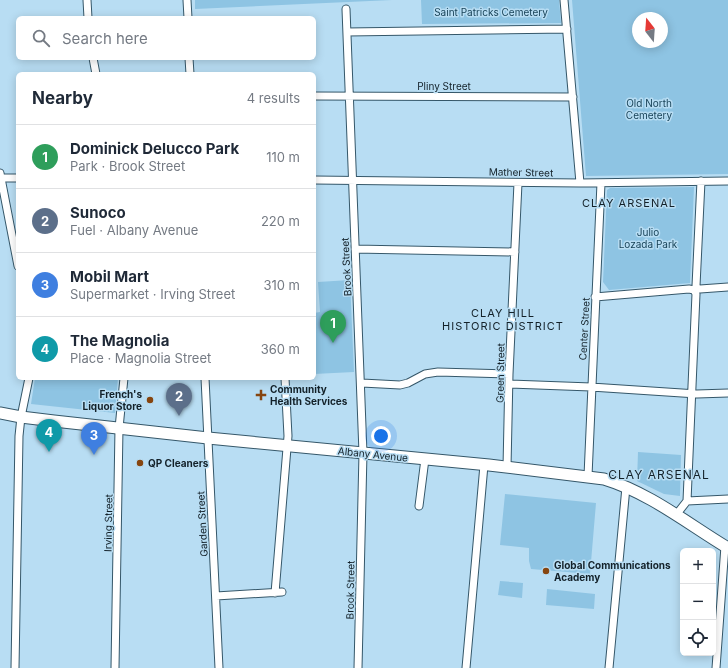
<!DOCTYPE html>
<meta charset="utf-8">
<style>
:root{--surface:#fff;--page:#f2f2f3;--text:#1f2937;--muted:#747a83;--line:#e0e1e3;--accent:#2563eb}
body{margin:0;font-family:Inter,sans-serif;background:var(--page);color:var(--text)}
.controls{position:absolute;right:12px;bottom:12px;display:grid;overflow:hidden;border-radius:6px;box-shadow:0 2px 10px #0003}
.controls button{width:36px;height:36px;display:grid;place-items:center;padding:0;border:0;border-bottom:1px solid var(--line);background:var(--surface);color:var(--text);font:20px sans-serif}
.compass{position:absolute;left:632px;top:12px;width:36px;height:36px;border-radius:50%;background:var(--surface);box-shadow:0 2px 10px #0003;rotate:343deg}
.you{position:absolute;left:381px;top:436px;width:14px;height:14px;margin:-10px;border:3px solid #fff;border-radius:50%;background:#1a73e8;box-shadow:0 0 0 6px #1a73e833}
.badge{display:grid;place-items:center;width:26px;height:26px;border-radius:50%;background:var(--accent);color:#fff;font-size:13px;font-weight:700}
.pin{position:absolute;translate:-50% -33px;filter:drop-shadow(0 1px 2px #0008)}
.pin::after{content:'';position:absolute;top:21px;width:14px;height:12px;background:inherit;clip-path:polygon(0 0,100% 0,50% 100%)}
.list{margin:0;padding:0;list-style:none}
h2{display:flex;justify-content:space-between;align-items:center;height:52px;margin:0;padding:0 16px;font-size:17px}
h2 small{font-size:13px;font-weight:400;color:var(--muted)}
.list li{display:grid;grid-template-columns:26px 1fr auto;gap:12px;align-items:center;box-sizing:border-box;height:64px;padding:0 16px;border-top:1px solid var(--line)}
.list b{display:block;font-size:15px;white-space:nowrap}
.list p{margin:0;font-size:13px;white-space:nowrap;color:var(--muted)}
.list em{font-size:13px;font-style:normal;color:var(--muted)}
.icon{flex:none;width:22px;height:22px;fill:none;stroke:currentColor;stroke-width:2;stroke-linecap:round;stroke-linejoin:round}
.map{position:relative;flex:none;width:728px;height:668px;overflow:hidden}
.search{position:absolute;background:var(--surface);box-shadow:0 2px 10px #0003;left:16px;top:16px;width:300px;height:44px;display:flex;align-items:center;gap:10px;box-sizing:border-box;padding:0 14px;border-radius:6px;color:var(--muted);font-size:15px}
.panel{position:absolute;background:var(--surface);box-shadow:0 2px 10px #0003;left:16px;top:72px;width:300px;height:308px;border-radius:6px}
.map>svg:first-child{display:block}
.green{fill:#8ec4e3;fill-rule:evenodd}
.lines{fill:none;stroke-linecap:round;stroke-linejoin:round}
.minor-casing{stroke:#355769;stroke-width:9}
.highway-casing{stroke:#355769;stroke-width:13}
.minor{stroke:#fff;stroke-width:7}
.highway{stroke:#fff;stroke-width:11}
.poi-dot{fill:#86450f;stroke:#b8ddf3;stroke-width:1.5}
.labels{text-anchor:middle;stroke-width:3;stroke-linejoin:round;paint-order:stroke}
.park-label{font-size:10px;fill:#143f54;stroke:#b8ddf3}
.street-label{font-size:10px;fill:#132129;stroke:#b8ddf3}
.poi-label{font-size:10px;font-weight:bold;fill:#132129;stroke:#b8ddf3;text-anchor:start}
.neighbourhood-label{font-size:11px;letter-spacing:1px;fill:#132129;stroke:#b8ddf3}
.quarter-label{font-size:12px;letter-spacing:1px;fill:#132129;stroke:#b8ddf3}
</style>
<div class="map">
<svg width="728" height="668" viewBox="0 0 728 668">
<rect width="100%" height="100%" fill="#b8ddf3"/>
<path class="green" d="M195,0H392L195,9Z
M421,0H559L561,23L422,24Z
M572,0H728V174L586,176ZM638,18H662V42H638Z
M694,187L690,283L609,290L603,282L607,190L610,188Z
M350,280L354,372L314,374V313L320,312L318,282Z
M35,378H118L115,413L31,404Z
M638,452L681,455L680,496L664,494L637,481Z
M505,494L596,503L590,574L531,569L529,561V548L500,545Z
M500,581L523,583L522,598L498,595Z
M547,589L595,594L594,609L546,605Z"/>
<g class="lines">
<g class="minor-casing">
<path id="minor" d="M87,0L88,18
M187,0L188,18
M564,0L580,183
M346,9L363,453L358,668
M347,32L567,29
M93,58L96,74
M189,58L190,74
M314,96L573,97
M0,173L18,266
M0,178H18
M314,180L580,183L728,181
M701,181L696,286L697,288L700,289L728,287
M355,249L515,252
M595,297L689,289L694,290L696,294L687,501
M205,378L219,668
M362,383L400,385L408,383L425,374L438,372L509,374
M510,384L591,387L697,394L728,393
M507,467L509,374L518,183
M588,476L601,183
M419,506L425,459
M676,515L687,501L728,499
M275,593L288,436L285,378
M216,596L282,592
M15,668L19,436L21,417L29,378
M115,668L119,428L124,378
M466,668L484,465
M609,668L626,487
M716,668L725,546"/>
</g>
<g class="highway-casing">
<path id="highway" d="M0,413L21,417L54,421L208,438L489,465L604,479C650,493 688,524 728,548"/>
</g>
<use href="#minor" class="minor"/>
<use href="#highway" class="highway"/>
</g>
<g class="poi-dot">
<path d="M259 389h4v4h4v4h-4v4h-4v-4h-4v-4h4z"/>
<circle cx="150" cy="400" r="4"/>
<circle cx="140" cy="463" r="4"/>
<circle cx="546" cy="571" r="4"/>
</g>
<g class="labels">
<g class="park-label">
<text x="491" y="16">Saint Patricks Cemetery</text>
<text x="649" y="107">Old North<tspan x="649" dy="12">Cemetery</tspan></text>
<text x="648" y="236">Julio<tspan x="648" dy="12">Lozada Park</tspan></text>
</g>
<g class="street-label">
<text x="444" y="90">Pliny Street</text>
<text transform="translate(521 172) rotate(1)" y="4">Mather Street</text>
<text transform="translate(346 267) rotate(-93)" y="4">Brook Street</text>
<text transform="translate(584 329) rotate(-87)" y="4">Center Street</text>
<text transform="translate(500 373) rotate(-89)" y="4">Green Street</text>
<text transform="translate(373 454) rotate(6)" y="4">Albany Avenue</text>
<text transform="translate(108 523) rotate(-89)" y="4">Irving Street</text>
<text transform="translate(202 524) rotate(-93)" y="4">Garden Street</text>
<text transform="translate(350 590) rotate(-89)" y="4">Brook Street</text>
</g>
<g class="poi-label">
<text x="270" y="393">Community<tspan x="270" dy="12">Health Services</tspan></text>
<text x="142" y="398" text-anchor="end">French's<tspan x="142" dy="12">Liquor Store</tspan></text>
<text x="148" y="467">QP Cleaners</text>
<text x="554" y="569">Global Communications<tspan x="554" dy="12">Academy</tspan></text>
</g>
<g class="neighbourhood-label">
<text x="629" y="207">CLAY ARSENAL</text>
<text x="503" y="317">CLAY HILL<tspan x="503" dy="13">HISTORIC DISTRICT</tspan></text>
</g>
<g class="quarter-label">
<text x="659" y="479">CLAY ARSENAL</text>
</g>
</g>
</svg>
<div class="controls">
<button>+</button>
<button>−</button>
<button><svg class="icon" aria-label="locate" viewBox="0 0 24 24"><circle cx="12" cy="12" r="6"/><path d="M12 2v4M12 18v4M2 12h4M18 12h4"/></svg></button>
</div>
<svg class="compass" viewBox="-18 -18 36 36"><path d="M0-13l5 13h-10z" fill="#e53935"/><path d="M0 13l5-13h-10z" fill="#747a83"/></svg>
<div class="you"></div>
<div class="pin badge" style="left:333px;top:343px;background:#2e9e5b">1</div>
<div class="pin badge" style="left:179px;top:416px;background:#5c6f8a">2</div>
<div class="pin badge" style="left:94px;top:455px;background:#3f7fe0">3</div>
<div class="pin badge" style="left:49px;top:452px;background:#0f9aa8">4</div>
<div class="search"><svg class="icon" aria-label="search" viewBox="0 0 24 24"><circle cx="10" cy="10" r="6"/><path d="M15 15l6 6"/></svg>Search here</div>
<section class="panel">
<h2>Nearby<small>4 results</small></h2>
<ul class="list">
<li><span class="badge" style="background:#2e9e5b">1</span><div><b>Dominick Delucco Park</b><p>Park · Brook Street</p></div><em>110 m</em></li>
<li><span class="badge" style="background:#5c6f8a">2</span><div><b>Sunoco</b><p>Fuel · Albany Avenue</p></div><em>220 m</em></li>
<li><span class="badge" style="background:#3f7fe0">3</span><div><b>Mobil Mart</b><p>Supermarket · Irving Street</p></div><em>310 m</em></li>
<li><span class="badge" style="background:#0f9aa8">4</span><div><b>The Magnolia</b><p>Place · Magnolia Street</p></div><em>360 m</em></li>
</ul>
</section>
</div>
